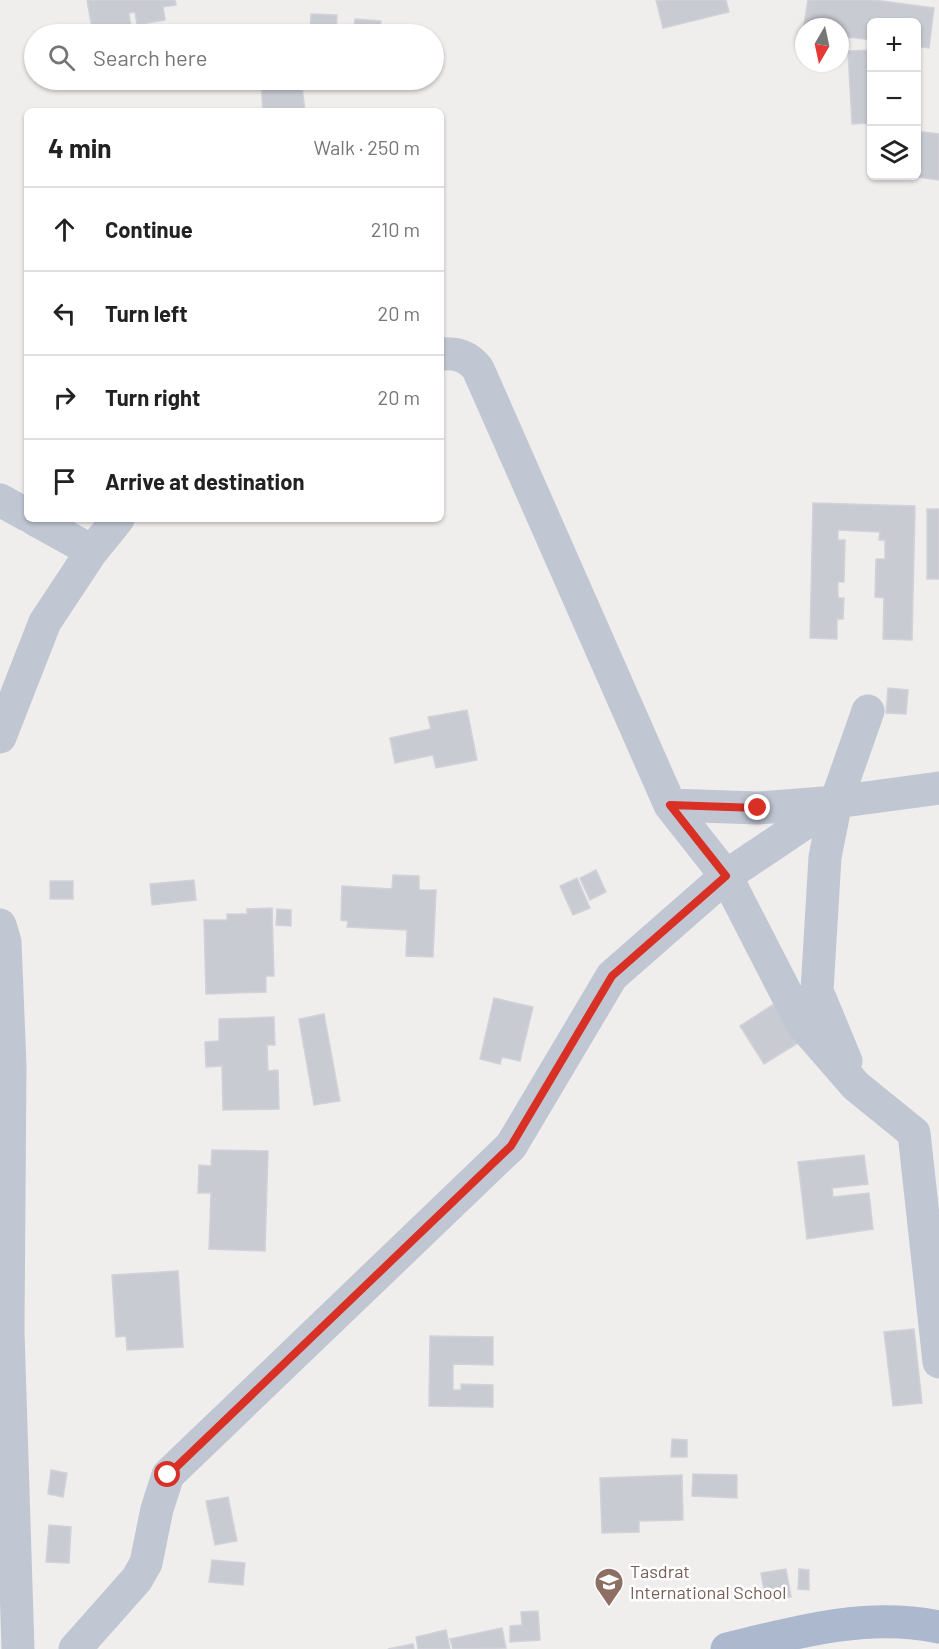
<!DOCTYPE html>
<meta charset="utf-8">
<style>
:root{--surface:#fff;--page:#f6f6f6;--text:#222;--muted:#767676;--line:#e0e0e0}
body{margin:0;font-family:Barlow,sans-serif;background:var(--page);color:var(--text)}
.controls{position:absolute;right:18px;top:18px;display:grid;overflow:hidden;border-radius:9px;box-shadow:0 2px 4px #0004}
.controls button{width:54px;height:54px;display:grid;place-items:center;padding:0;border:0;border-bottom:2px solid var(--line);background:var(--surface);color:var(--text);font:30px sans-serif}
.compass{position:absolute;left:795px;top:18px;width:54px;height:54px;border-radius:50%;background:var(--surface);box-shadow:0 2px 4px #0004;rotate:189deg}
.stop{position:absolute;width:18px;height:18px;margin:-14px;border:4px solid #d93025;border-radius:50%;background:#fff}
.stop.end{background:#d93025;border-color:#fff;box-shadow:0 2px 6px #0008}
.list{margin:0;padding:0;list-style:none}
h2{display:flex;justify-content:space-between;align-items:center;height:78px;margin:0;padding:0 24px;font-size:26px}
h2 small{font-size:20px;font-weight:400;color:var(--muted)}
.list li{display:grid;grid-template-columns:39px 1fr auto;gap:18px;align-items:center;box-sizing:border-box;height:84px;padding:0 24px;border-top:2px solid var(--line)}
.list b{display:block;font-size:22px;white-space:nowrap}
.list em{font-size:20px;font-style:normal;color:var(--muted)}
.icon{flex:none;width:33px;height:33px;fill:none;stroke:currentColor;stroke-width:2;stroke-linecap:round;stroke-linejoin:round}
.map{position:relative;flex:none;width:939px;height:1649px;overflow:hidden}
.search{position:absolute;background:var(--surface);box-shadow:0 2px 4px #0004;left:24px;top:24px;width:420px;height:66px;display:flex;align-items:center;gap:15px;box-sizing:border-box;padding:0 21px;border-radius:33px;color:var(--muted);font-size:22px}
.panel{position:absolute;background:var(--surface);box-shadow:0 2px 4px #0004;left:24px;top:108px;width:420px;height:414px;border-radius:9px}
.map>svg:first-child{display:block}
.building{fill:#c9cbd3;stroke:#d1d2d9;stroke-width:1.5}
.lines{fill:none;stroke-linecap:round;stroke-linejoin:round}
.minor{stroke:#c0c7d3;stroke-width:33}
.major{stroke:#acb8cd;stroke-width:33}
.route{stroke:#d93025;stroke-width:8}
.labels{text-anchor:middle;stroke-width:5;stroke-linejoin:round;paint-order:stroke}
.education-label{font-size:18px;fill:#785e54;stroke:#fff;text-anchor:start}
</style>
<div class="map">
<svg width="939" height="1649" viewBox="0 0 939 1649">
<rect width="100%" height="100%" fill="#f0eded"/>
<path class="building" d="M87,0H175L176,5L163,7L165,20L137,25L135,12L129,13L131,29L93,34Z
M656,0H726L729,12L663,28Z
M808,0H874L934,8L929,48L916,46V22H872V40L840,36V27H804L803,31Z
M311,14L337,15L336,34H310Z
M355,19L381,21L380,34H353Z
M872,50V123L852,124L848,51Z
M301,80L305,111H263L261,82Z
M916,131L939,134V180L910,176H916Z
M813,503L915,506L912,640L883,639L884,598L875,597L876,559H885V540H879L880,532L838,530V540H845L844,582H838V598H844L843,619H837V639L810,638Z
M927,509H939V579H927Z
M888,688L908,690L906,714L886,713Z
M467,710L477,760L436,768L433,755L395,763L390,738L431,729L428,717Z
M596,870L606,892L590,900L580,878Z
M393,875L419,876V890H436L433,957L406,956L407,930L347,927L348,921L341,920L342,886L392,889Z
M577,878L590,908L573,915L560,886Z
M194,880L196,900L152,905L150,884Z
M50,881H73V899H50Z
M272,908L274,976H266V992L206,994L204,920H227V914H247V909Z
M277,909L291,910V926L276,925Z
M494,998L533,1007L520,1061L502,1057L500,1064L480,1059Z
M774,1004L798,1043L764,1064L740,1026Z
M324,1014L340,1101L314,1105L299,1019Z
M274,1017L275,1045H267L268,1071L278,1070L279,1109L223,1110L222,1066L206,1067L205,1042L219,1041V1019Z
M212,1150L268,1151L265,1251L209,1249L211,1193H198L199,1165L211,1166Z
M864,1155L868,1184L832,1188L833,1197L869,1193L873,1229L807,1239L798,1162Z
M178,1271L183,1347L127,1350L126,1336L116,1337L112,1275Z
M914,1329L922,1403L893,1406L884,1332Z
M430,1336L493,1337V1365L453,1364V1390H461V1384L493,1385V1407L429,1406Z
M672,1439L687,1440V1457H671Z
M51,1470L67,1473L63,1497L48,1494Z
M693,1474L737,1475V1498L692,1496Z
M682,1475L683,1520L639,1521V1532L602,1533L600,1478Z
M228,1497L237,1541L215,1545L206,1501Z
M49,1525L71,1527L69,1563L46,1562Z
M212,1560L245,1563L243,1585L209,1582Z
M786,1569L791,1597L766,1601L761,1573Z
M799,1569L809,1570V1590L798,1589Z
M538,1611L540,1640L510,1642V1626L522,1625L521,1612Z
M502,1628L506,1648L453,1649L450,1639Z
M446,1630L450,1649H418L416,1637Z
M413,1644L414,1649H388Z"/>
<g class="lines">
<path class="minor" d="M441,354C457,353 468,356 478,369L670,805L726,876L802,1024L856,1086L914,1133L939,1362
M0,500L27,515
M34,519L92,551
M0,737L45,622L92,551L118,519
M670,805L758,808L836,802L868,711
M0,925L5,942L10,1065L8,1331L18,1649
M846,1061L817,991L825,857L836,802L939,788
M75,1649L137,1579L146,1563L157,1509L168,1475L511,1146L612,976L726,876L836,802"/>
<path class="major" d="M727,1649C797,1632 867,1612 939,1627"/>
</g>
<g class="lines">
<path class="route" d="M168,1475L511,1146L612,976L726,876L670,805L758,808"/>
</g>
<defs>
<g id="school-pin" transform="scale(1.5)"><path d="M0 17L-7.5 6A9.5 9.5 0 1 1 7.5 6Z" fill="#8d6e63" stroke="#fff"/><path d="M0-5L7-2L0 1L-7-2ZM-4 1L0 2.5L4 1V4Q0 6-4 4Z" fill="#fff"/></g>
</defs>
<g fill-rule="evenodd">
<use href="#school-pin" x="609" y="1582"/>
</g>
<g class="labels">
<g class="education-label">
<text x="630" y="1578">Tasdrat<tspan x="630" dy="21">International School</tspan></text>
</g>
</g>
</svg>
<div class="controls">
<button>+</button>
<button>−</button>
<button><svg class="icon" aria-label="layers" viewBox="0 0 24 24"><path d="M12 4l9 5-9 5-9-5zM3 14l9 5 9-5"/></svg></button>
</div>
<svg class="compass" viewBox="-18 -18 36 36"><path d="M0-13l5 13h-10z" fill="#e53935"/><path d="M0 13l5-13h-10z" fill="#767676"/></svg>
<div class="stop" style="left:168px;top:1475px"></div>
<div class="stop end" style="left:758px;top:808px"></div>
<div class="search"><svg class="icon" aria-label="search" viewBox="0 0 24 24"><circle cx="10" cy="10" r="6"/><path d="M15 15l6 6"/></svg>Search here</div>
<section class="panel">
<h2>4 min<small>Walk · 250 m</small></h2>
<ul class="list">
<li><svg class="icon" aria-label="ahead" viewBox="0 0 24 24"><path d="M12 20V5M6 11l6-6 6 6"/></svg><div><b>Continue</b></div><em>210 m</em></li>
<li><svg class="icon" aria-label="left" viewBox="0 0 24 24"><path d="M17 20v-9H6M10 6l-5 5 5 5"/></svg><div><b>Turn left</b></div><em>20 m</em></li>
<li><svg class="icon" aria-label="right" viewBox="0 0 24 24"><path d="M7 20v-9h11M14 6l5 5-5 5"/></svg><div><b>Turn right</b></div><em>20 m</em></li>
<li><svg class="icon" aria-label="arrive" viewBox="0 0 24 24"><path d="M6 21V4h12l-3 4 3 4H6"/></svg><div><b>Arrive at destination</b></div></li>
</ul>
</section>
</div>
